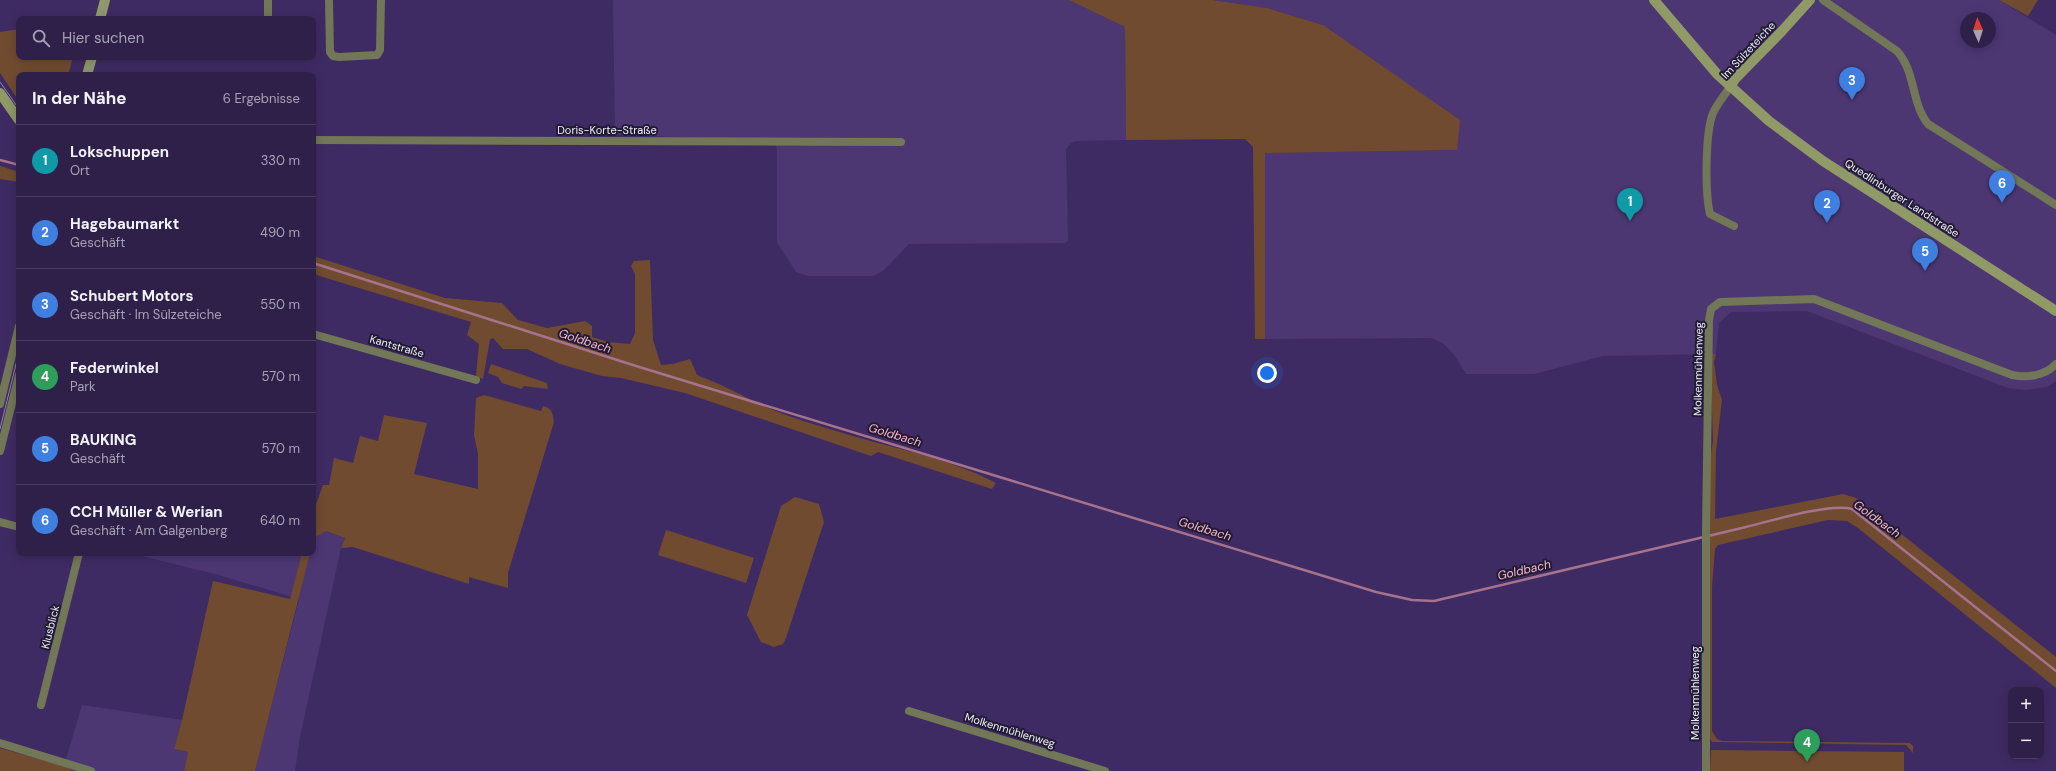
<!DOCTYPE html>
<html lang="de">
<meta charset="utf-8">
<style>
:root{--surface:#2f204a;--page:#3b2d54;--text:#f1f3f6;--muted:#a7a3b5;--line:#4a3e62;--accent:#b0c501}
body{margin:0;font-family:"DM Sans",sans-serif;background:var(--page);color:var(--text)}
.controls{position:absolute;right:12px;bottom:12px;display:grid;overflow:hidden;border-radius:8px;box-shadow:0 2px 10px #0003}
.controls button{width:36px;height:36px;display:grid;place-items:center;padding:0;border:0;border-bottom:1px solid var(--line);background:var(--surface);color:var(--text);font:20px sans-serif}
.compass{position:absolute;left:1960px;top:12px;width:36px;height:36px;border-radius:50%;background:var(--surface);box-shadow:0 2px 10px #0003;rotate:357deg}
.you{position:absolute;left:1267px;top:373px;width:14px;height:14px;margin:-10px;border:3px solid #fff;border-radius:50%;background:#1a73e8;box-shadow:0 0 0 6px #1a73e833}
.badge{display:grid;place-items:center;width:26px;height:26px;border-radius:50%;background:var(--accent);color:#fff;font-size:13px;font-weight:700}
.pin{position:absolute;translate:-50% -33px;filter:drop-shadow(0 1px 2px #0008)}
.pin::after{content:'';position:absolute;top:21px;width:14px;height:12px;background:inherit;clip-path:polygon(0 0,100% 0,50% 100%)}
.list{margin:0;padding:0;list-style:none}
h2{display:flex;justify-content:space-between;align-items:center;height:52px;margin:0;padding:0 16px;font-size:17px}
h2 small{font-size:13px;font-weight:400;color:var(--muted)}
.list li{display:grid;grid-template-columns:26px 1fr auto;gap:12px;align-items:center;box-sizing:border-box;height:72px;padding:0 16px;border-top:1px solid var(--line)}
.list b{display:block;font-size:15px;white-space:nowrap}
.list p{margin:0;font-size:13px;white-space:nowrap;color:var(--muted)}
.list em{font-size:13px;font-style:normal;color:var(--muted)}
.icon{flex:none;width:22px;height:22px;fill:none;stroke:currentColor;stroke-width:2;stroke-linecap:round;stroke-linejoin:round}
.map{position:relative;flex:none;width:2056px;height:771px;overflow:hidden}
.search{position:absolute;background:var(--surface);box-shadow:0 2px 10px #0003;left:16px;top:16px;width:300px;height:44px;display:flex;align-items:center;gap:10px;box-sizing:border-box;padding:0 14px;border-radius:8px;color:var(--muted);font-size:15px}
.panel{position:absolute;background:var(--surface);box-shadow:0 2px 10px #0003;left:16px;top:72px;width:300px;height:484px;border-radius:8px}
.map>svg:first-child{display:block}
.built{fill:#4c3773;fill-rule:evenodd}
.green{fill:#704b30}
.lines{fill:none;stroke-linecap:round;stroke-linejoin:round}
.stream{stroke:#a7728b;stroke-width:2.5}
.street{stroke:#717757;stroke-width:8}
.secondary{stroke:#909a67;stroke-width:10}
.tram{stroke:#9084a9;stroke-width:1}
.labels{text-anchor:middle;stroke-width:4;stroke-linejoin:round;paint-order:stroke}
.street-label{font-size:11px;fill:#f0edfb;stroke:#221b34}
.water-label{font-size:12px;font-style:italic;fill:#f7b5cb;stroke:#221b34}
</style>
<div class="map">
<svg width="2056" height="771" viewBox="0 0 2056 771">
<rect width="100%" height="100%" fill="#3f2b63"/>
<path class="built" d="M613,0H1069L1125,27L1126,140L1077,141L1071,143L1066,149L1068,241L1065,243L909,244L883,271L873,276H808L796,272L777,242V148L771,138L710,139L615,134Z
M1212,0H1999L2056,35V381L2047,387L2026,390L2008,388L1807,311L1731,312L1719,323L1716,354L1603,356L1534,374H1466L1455,356L1444,344L1432,338L1265,339V153L1457,150L1323,25L1267,8ZM1966,18H1990V42H1966Z
M313,502L324,504L316,536L326,531L345,538L341,548L300,737L295,771H255L299,599L215,574L133,554L313,553Z
M82,705L182,720L174,749L188,752L184,771H75L64,766Z"/>
<path class="green" d="M1069,0H1212L1267,8L1323,25L1460,120L1457,150L1265,153V339H1255L1253,147L1245,139L1126,140L1125,27Z
M1999,0H2038L2028,16Z
M19,29V57H73L68,75H19V101L0,73V32Z
M0,166L19,172V182L0,179Z
M313,256L445,298L502,303L518,320L547,328L585,321L592,326V337L608,342L630,344L635,333V274L631,266L634,261L650,260L653,340L661,365L673,364L690,359L697,375C721,384 743,396 766,407C791,418 820,426 846,434C896,449 949,458 996,483L992,489L878,452L871,456L685,393L621,378L602,376L560,364L527,349H503L493,338L490,339L483,379L476,376L479,344L467,335L471,322L313,274Z
M1710,354H1716L1714,362L1717,385L1722,400L1716,451L1715,519L1843,494L1856,498L2056,657V688L1858,528L1847,521L1828,520L1718,545L1715,549L1712,587V731L1717,739L1722,741L1910,743L1913,746V753L1906,745L1712,742L1709,737L1710,463L1713,440Z
M491,364L547,383L548,389L524,386L521,389L502,383L498,377L488,373Z
M484,395L541,411L543,406C552,408 553,414 554,422L508,573V588L469,577V584L353,547L341,548L345,538L326,531L314,538L313,541V513L323,485H329L334,458L353,463L360,436L378,441L384,415L427,423L414,474L478,489V454L474,435L476,398Z
M795,497L819,504L824,522L786,638L783,644L774,647L761,642L747,615L781,506Z
M666,530L754,558L746,583L658,555Z
M302,553H310L255,771H184L188,752L174,749L182,720L213,581L290,599Z
M0,748L64,766L74,771H0Z
M1711,750L1904,752V771H1710Z"/>
<g class="lines">
<path class="stream" d="M0,160L19,165
M313,263L636,366L1376,592L1412,600L1434,601C1538,577 1642,551 1746,527C1770,521 1830,503 1852,509L2056,671"/>
<path class="street" d="M329,0L330,52L333,56L339,57L377,55L380,50L381,0
M1823,0L1897,51C1916,72 1911,103 1928,124L2056,205
M268,19V0
M1730,87C1724,96 1717,104 1713,113C1705,133 1705,194 1710,214L1734,226
M313,140L901,142
M313,334L476,380
M0,404L19,326
M0,451L19,375
M0,522L19,527
M41,705L79,553
M909,711L1105,771
M0,743L91,771
M1706,771V531L1709,320L1711,309L1720,302L1814,299L2012,375C2027,378 2045,376 2056,364"/>
<path class="secondary" d="M1654,0L1717,74L1769,121L1823,161L2056,311
M100,19L105,0
M87,75L92,57
M1730,87L1735,79L1782,31L1810,0
M0,93L19,120"/>
<path class="tram" d="M102,19L106,0
M88,75L93,57
M0,82L19,109
M0,429L19,352"/>
</g>
<g class="labels">
<g class="street-label">
<text transform="translate(1748 50) rotate(-47)" y="4">Im Sülzeteiche</text>
<text x="607" y="134">Doris-Korte-Straße</text>
<text transform="translate(1902 198) rotate(33)" y="4">Quedlinburger Landstraße</text>
<text transform="translate(397 346) rotate(16)" y="4">Kantstraße</text>
<text transform="translate(1698 369) rotate(-89)" y="4">Molkenmühlenweg</text>
<text transform="translate(50 627) rotate(-76)" y="4">Klusblick</text>
<text transform="translate(1695 693) rotate(-90)" y="4">Molkenmühlenweg</text>
<text transform="translate(1010 730) rotate(17)" y="4">Molkenmühlenweg</text>
</g>
<g class="water-label">
<text transform="translate(585 341) rotate(18)" y="4">Goldbach</text>
<text transform="translate(895 435) rotate(17)" y="4">Goldbach</text>
<text transform="translate(1877 519) rotate(36)" y="4">Goldbach</text>
<text transform="translate(1205 529) rotate(17)" y="4">Goldbach</text>
<text transform="translate(1524 570) rotate(-13)" y="4">Goldbach</text>
</g>
</g>
</svg>
<div class="controls">
<button>+</button>
<button>−</button>
</div>
<svg class="compass" viewBox="-18 -18 36 36"><path d="M0-13l5 13h-10z" fill="#e53935"/><path d="M0 13l5-13h-10z" fill="#a7a3b5"/></svg>
<div class="you"></div>
<div class="pin badge" style="left:1630px;top:221px;background:#0f9aa8">1</div>
<div class="pin badge" style="left:1827px;top:223px;background:#3f7fe0">2</div>
<div class="pin badge" style="left:1852px;top:100px;background:#3f7fe0">3</div>
<div class="pin badge" style="left:1807px;top:762px;background:#2e9e5b">4</div>
<div class="pin badge" style="left:1925px;top:271px;background:#3f7fe0">5</div>
<div class="pin badge" style="left:2002px;top:203px;background:#3f7fe0">6</div>
<div class="search"><svg class="icon" aria-label="search" viewBox="0 0 24 24"><circle cx="10" cy="10" r="6"/><path d="M15 15l6 6"/></svg>Hier suchen</div>
<section class="panel">
<h2>In der Nähe<small>6 Ergebnisse</small></h2>
<ul class="list">
<li><span class="badge" style="background:#0f9aa8">1</span><div><b>Lokschuppen</b><p>Ort</p></div><em>330 m</em></li>
<li><span class="badge" style="background:#3f7fe0">2</span><div><b>Hagebaumarkt</b><p>Geschäft</p></div><em>490 m</em></li>
<li><span class="badge" style="background:#3f7fe0">3</span><div><b>Schubert Motors</b><p>Geschäft · Im Sülzeteiche</p></div><em>550 m</em></li>
<li><span class="badge" style="background:#2e9e5b">4</span><div><b>Federwinkel</b><p>Park</p></div><em>570 m</em></li>
<li><span class="badge" style="background:#3f7fe0">5</span><div><b>BAUKING</b><p>Geschäft</p></div><em>570 m</em></li>
<li><span class="badge" style="background:#3f7fe0">6</span><div><b>CCH Müller &amp; Werian</b><p>Geschäft · Am Galgenberg</p></div><em>640 m</em></li>
</ul>
</section>
</div>
